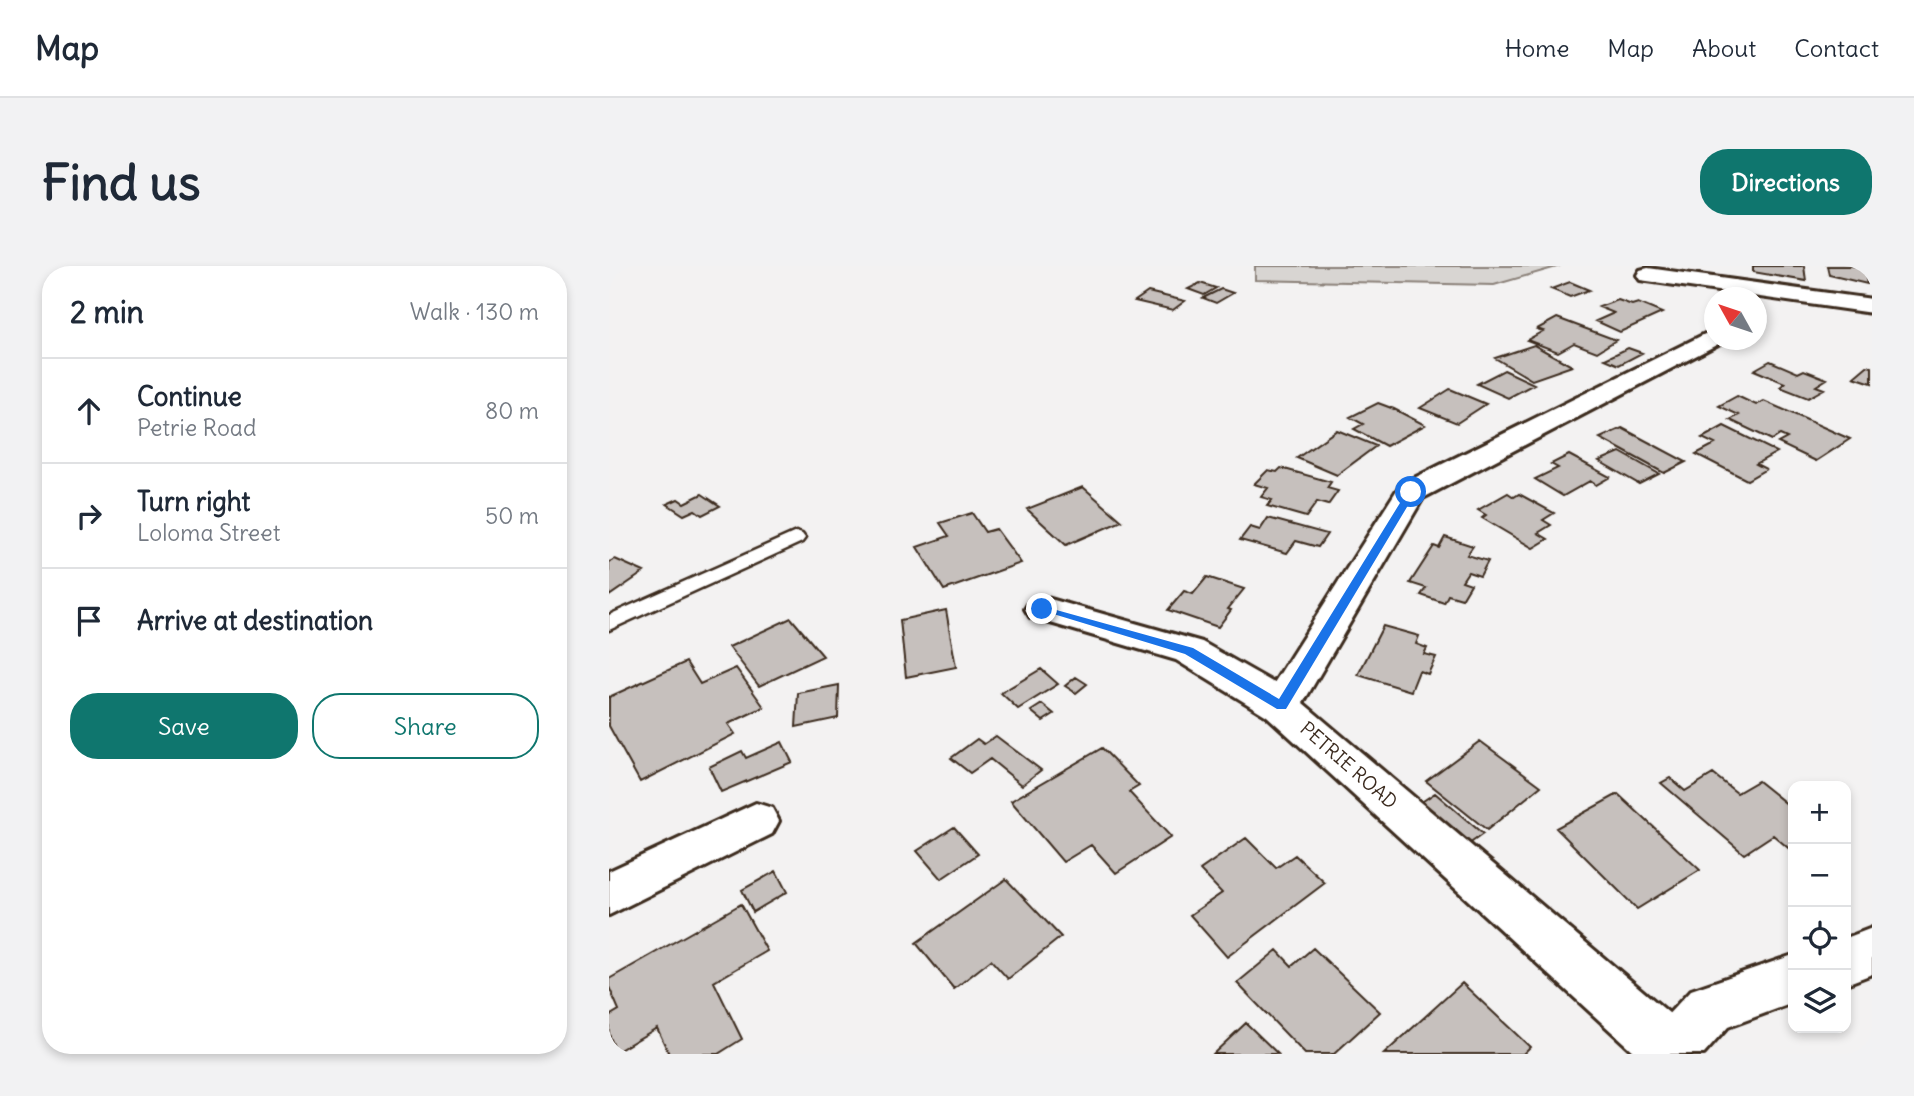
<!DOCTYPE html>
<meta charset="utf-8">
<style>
:root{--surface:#fff;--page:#f2f2f3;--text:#1f2937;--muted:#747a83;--line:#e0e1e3;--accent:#0f766e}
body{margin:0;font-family:Delius,sans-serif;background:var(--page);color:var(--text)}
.controls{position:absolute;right:21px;bottom:21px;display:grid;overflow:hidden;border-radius:14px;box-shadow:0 4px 10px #0003}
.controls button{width:63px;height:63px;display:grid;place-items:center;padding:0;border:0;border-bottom:2px solid var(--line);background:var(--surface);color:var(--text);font:35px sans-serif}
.compass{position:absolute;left:1095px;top:21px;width:63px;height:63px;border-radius:50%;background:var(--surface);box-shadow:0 4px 10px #0003;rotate:310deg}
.stop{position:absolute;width:21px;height:21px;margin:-16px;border:5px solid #1a73e8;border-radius:50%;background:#fff}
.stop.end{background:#1a73e8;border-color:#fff;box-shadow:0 2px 7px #0008}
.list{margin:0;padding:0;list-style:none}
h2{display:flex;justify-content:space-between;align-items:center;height:91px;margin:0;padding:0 28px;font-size:30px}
h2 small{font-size:23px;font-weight:400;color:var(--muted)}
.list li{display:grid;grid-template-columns:46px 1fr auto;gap:21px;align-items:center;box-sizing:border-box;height:105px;padding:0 28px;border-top:2px solid var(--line)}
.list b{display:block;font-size:26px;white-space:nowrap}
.list p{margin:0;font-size:23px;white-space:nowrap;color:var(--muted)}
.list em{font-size:23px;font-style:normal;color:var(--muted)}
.actions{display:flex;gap:14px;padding:21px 28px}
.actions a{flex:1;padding:16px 0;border:2px solid var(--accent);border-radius:28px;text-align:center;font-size:24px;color:var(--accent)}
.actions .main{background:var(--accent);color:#fff}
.icon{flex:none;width:38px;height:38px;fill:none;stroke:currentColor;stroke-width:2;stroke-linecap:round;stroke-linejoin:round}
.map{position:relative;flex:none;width:1263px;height:788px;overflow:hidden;border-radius:28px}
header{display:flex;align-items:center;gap:42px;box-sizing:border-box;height:98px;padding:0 35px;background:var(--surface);border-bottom:2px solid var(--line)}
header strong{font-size:33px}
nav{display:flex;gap:38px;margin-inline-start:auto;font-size:24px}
.intro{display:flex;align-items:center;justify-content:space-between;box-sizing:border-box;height:168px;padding:0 42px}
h1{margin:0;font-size:49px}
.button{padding:18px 32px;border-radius:28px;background:var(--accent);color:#fff;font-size:24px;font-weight:700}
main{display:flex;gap:42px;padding:0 42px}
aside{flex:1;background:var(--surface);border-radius:28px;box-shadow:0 4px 10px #0003}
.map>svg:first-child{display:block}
.green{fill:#d8d5d2;stroke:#8a8078;stroke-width:2}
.building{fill:#c6c0bd;stroke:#3b2a1e;stroke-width:2}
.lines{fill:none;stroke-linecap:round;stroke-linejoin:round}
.service-casing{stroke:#3b2a1e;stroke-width:5}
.minor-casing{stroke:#3b2a1e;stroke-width:6}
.secondary-casing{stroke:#3b2a1e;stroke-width:6}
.service{fill:#fff;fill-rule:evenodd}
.minor{fill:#fff;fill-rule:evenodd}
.secondary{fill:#fff;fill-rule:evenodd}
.route{fill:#1a73e8}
.labels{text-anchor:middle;stroke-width:5;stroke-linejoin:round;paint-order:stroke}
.street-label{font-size:19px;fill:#3b2a1e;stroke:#fff}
</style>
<header>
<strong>Map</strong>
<nav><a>Home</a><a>Map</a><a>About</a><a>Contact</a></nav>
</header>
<div class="intro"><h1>Find us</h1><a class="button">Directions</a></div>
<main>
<aside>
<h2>2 min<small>Walk · 130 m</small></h2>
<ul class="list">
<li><svg class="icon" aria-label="ahead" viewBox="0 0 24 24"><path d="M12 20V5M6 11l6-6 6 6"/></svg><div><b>Continue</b><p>Petrie Road</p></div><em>80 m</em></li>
<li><svg class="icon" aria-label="right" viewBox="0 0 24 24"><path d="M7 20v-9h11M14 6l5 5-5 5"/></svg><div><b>Turn right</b><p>Loloma Street</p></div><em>50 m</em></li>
<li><svg class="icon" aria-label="arrive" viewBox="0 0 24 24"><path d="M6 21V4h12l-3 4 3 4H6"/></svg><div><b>Arrive at destination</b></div></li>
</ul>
<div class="actions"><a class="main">Save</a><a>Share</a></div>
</aside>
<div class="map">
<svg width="1263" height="788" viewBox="0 0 1263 788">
<rect width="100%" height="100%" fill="#f3f2f2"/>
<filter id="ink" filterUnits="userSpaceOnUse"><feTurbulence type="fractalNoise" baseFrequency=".0143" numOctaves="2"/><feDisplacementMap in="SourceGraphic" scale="14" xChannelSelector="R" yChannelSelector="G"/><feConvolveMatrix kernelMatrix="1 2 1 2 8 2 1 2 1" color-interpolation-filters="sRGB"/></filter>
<g filter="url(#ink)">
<path class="green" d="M646,0H951L885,19L646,14Z"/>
<path class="building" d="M1144,0H1195L1197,15L1144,6Z
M1218,0H1255L1258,18L1220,9Z
M961,16L980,24L961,31L942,23Z
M591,17L607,22L595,29L579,23Z
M612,23L624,27L607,37L594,32Z
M539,26L576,35L564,44L526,35Z
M1009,34L1023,39L1029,37L1053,47L1011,66L987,55L1005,47L990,41Z
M948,52L1007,74L988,86L965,77L949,86L918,74L934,65L928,63Z
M925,79L963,100L923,114L886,92Z
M1019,82L1033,87L1010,99L996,93Z
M1161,95L1189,107L1195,104L1218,113L1207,120L1215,123L1199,132L1171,121L1176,117L1145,104Z
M1258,100L1263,101V117L1245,111Z
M895,104L925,118L899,132L868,118Z
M841,123L877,138L848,157L811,142Z
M1128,130L1147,139L1155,135L1241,173L1207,195L1169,177L1178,172L1171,169L1163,174L1121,154L1130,149L1110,140Z
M769,137L785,143L816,159L777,180L745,163L754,158L741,151Z
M1115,160L1168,186L1147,198L1157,203L1138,214L1087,188L1106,178L1093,172Z
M1013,162L1077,196L1055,207L991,172Z
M728,164L767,180L728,209L688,192Z
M1011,186L1050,208L1030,218L990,195Z
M960,189L1001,211L987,219L981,215L954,230L926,213L949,202L942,198Z
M672,202L722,216L718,222L729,225L719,239L708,236L697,251L658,240L663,234L652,231L659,222L645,218L659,204L668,206Z
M474,221L513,255L457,279L418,243Z
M899,227L905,231L910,228L945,247L934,254L942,259L929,267L939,273L924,282L873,252L877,249L869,244Z
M93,228L111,240L93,249L86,244L75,249L58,238L69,233L75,237Z
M363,247L376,266L387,263L412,297L335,324L308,281L340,270L331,257Z
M659,252L718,268L709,281L687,275L678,287L631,274L641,261L651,264Z
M836,271L864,280L858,289L879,295L871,310L859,306L853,315L862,318L853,333L839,329L835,337L812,329L817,322L801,317L825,280L830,282Z
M6,293L35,306L0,330V296Z
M598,311L635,323L619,343L622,344L609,361L559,344L575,325L584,328Z
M337,344L347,401L297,411L291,354Z
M182,352L214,390L150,420L120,381Z
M774,360L810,370L807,378L818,382L815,388L827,391L819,408L810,405L802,425L749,409Z
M77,396L91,418L127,402L155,441L119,458L126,468L31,516L0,460V431Z
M432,403L449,418L409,443L392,427Z
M467,411L478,418L467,427L456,420Z
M230,419L229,452L187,461L189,427Z
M433,438L445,448L434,455L422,445Z
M387,470L432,504L413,519L381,493L361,507L342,492L368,473L375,478Z
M871,475L932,520L878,564L817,515Z
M173,476L183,496L112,526L100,501L133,485L137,492Z
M493,482L530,520L520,526L562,571L507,607L482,579L454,596L402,535Z
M1104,508L1128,527L1149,515L1184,543V586L1164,569L1135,588L1052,517L1061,512L1076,525Z
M826,527L874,568L856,581L808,539Z
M1009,528L1091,604L1028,643L947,562Z
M345,561L369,588L332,613L308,585Z
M637,572L667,602L686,589L716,617L618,691L581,649L613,627L591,604Z
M167,605L178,626L144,646L133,624Z
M397,613L452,671L399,713L382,694L345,723L307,677Z
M132,638L158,685L105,716L133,773L109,788H60L48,762L7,786L0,768V750L10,744L0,721V713Z
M704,682L771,746L725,788H696L628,717L668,684L683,700Z
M853,717L921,781L914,788H775Z
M637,757L669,788H604Z"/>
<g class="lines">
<g class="service-casing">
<path id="service" d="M187,266L193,268L196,272L193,276L0,364V349Z"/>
</g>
<g class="minor-casing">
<path id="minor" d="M1039,2L1263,33V47L1031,14L1028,9L1031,4Z
M1106,63V74H1116L1115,75L814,232L694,437L1080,764L1088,783L1086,788H1027L658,450L567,394L421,351L416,343L421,335L434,331L593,376L665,417L791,219Z
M147,537L163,542L170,555L163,568L0,649V605Z"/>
</g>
<g class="secondary-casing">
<path id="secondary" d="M1263,662V708L1237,718V672Z
M1184,689V737L1119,761L1095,788H1032L1040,769L1082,724Z"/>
</g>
<use href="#service" class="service"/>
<use href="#minor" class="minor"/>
<use href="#secondary" class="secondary"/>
</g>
</g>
<path class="route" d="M799,224L807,226L677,443H668L576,388L428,343L433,340L584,382L670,433Z"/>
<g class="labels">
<g class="street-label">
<text transform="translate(740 499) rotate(41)" y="7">PETRIE ROAD</text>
</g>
</g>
</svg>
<div class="controls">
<button>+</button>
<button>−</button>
<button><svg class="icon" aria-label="locate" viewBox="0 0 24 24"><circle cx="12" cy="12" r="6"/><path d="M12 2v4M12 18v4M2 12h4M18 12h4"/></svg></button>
<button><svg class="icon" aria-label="layers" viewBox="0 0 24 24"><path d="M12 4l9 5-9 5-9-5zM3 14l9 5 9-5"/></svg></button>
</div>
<svg class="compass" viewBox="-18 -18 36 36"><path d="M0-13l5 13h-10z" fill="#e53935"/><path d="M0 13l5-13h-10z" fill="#747a83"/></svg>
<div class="stop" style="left:802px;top:226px"></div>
<div class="stop end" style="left:433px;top:343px"></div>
</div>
</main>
